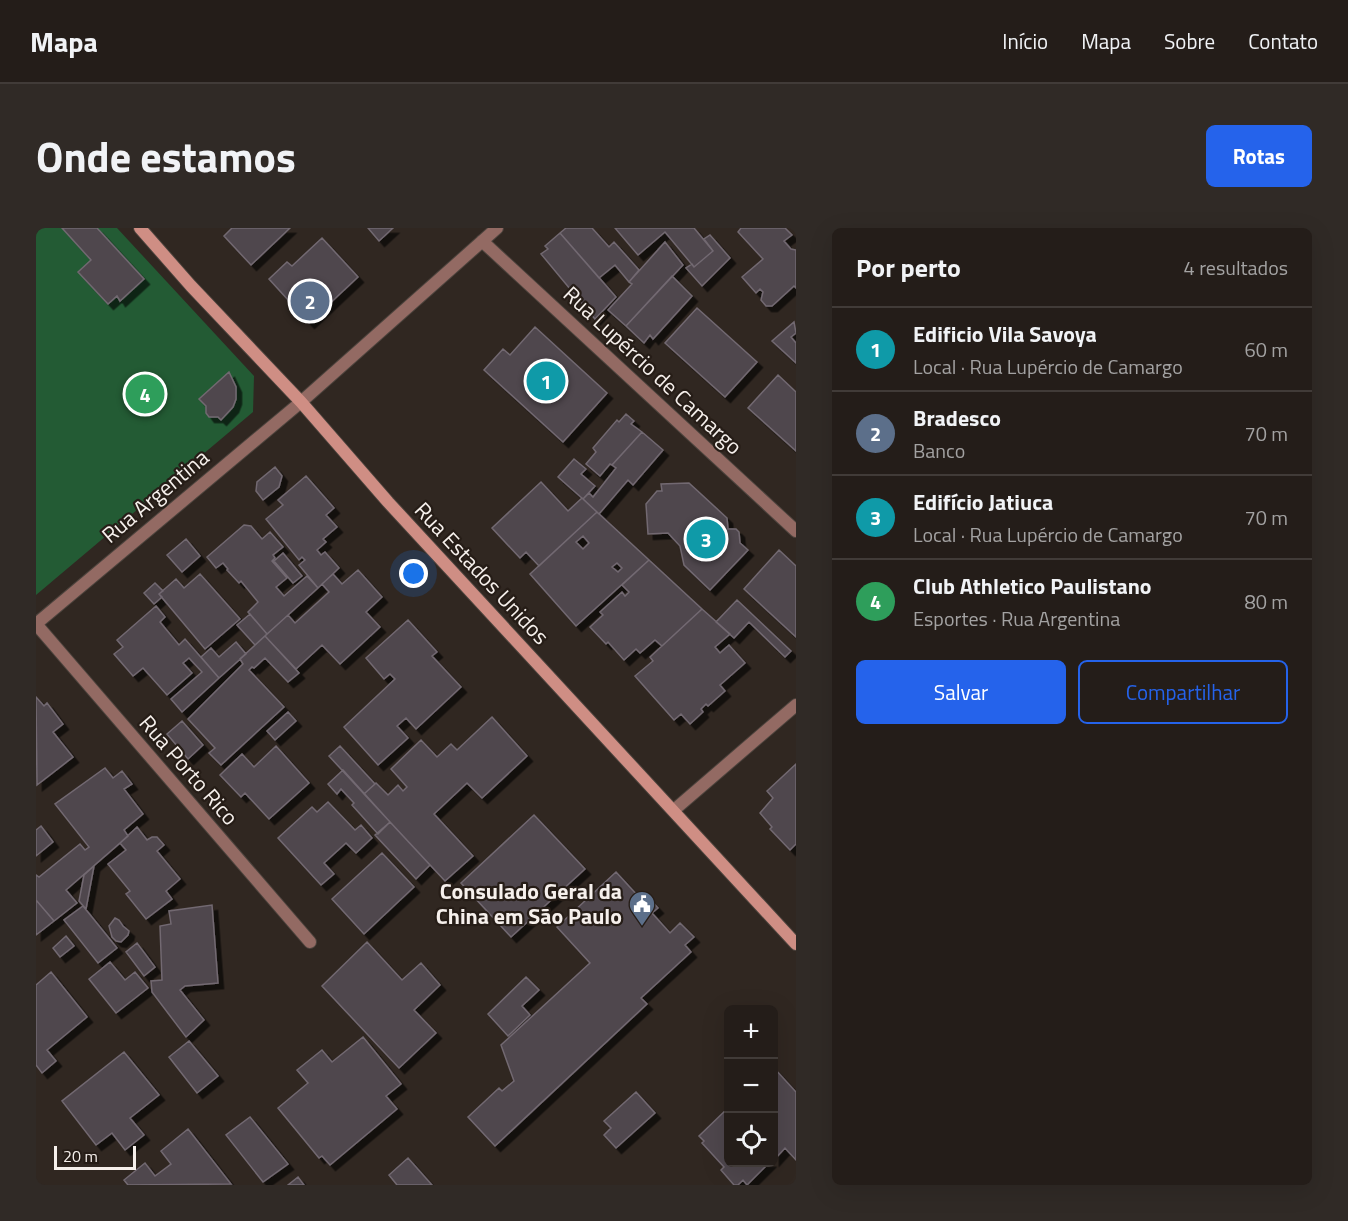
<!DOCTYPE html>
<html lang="pt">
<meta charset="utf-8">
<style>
:root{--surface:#241d19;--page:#302a26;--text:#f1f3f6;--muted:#a3a2a2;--line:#413b38;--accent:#2563eb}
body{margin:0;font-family:"Titillium Web",sans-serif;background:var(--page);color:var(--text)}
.controls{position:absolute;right:18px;bottom:18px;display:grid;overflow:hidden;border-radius:9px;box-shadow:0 6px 24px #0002}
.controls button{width:54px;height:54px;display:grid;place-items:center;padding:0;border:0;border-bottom:2px solid var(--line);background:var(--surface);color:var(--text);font:30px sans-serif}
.scale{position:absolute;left:18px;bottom:15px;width:82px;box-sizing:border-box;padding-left:6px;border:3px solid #f6f0ec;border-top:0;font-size:16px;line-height:21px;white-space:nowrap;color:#f6f0ec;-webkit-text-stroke:4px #261d17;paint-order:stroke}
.you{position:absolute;left:378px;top:346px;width:21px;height:21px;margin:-15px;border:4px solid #fff;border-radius:50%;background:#1a73e8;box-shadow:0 0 0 9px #1a73e833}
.badge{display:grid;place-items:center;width:39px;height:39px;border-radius:50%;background:var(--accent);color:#fff;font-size:20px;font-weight:700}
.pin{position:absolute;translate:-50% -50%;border:3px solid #fff;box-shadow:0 2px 6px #0006}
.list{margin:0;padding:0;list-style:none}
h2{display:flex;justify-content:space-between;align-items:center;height:78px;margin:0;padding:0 24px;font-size:26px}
h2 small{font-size:20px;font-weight:400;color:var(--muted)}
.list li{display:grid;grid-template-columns:39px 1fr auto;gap:18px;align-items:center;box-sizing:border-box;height:84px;padding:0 24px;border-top:2px solid var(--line)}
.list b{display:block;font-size:22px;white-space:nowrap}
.list p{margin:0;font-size:20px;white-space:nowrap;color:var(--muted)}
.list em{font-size:20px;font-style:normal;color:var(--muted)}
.actions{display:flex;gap:12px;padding:18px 24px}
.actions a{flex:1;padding:14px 0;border:2px solid var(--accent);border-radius:9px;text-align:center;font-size:21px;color:var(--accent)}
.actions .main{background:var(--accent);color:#fff}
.icon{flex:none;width:33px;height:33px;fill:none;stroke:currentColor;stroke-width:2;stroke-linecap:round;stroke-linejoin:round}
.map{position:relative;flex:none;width:760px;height:957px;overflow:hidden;border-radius:9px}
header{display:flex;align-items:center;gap:36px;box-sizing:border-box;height:84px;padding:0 30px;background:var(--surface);border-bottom:2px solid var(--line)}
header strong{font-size:28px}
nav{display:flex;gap:33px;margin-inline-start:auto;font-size:21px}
.intro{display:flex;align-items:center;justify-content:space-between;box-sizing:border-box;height:144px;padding:0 36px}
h1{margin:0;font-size:42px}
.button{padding:15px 27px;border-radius:9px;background:var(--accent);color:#fff;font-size:21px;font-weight:700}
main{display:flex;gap:36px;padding:0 36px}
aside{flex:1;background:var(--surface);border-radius:9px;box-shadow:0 6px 24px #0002}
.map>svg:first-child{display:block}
.green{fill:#235b34}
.building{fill:#4f464e;stroke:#726971;stroke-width:1.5;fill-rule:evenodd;filter:url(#shadow)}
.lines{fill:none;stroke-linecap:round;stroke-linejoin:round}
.minor-casing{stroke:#4c433d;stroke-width:14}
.tertiary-casing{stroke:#4c433d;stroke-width:14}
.secondary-casing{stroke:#4c433d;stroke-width:14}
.minor{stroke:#936a63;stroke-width:12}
.tertiary{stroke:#936a63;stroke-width:12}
.secondary{stroke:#cf8e84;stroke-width:12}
.labels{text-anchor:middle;stroke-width:4.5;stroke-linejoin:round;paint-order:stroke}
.street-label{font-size:22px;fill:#f6f0ec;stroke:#261d17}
.poi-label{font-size:22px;font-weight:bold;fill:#f6f0ec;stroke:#261d17;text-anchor:end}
</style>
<header>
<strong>Mapa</strong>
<nav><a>Início</a><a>Mapa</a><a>Sobre</a><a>Contato</a></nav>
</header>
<div class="intro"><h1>Onde estamos</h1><a class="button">Rotas</a></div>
<main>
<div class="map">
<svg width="760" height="957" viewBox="0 0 760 957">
<defs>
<filter id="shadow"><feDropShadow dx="5.5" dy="5.5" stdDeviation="0" flood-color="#0009"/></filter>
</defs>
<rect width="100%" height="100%" fill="#302721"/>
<path class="green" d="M0,0H81L218,148L217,184L0,367Z"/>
<path class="building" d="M26,0H61L108,51L84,73L81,68L72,76L42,44L55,32Z
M196,0H254L215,37L188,8Z
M332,0H357L343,13Z
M530,0H556L573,19L578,14L603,42L593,54L579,37L563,50L524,5Z
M579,0H658L677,23L658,39L629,4L602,27Z
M705,0H749L756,7L748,13L755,21L760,22V60L758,58L736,78H730L725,72L727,64L724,61L720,65L706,49L727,31L702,4Z
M524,5L580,69L559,91L505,26L512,21L509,18Z
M674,7L694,30L666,58L650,40L656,36L658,39L677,23L668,11Z
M286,10L322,49L273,95L233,51L251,34L256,38Z
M629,14L647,37L590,98L572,82L596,56L593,54Z
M636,48L656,68L617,111L614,107L608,115L590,98Z
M661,80L721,134L689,169L629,115Z
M758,94L760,105L755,109L760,115V135L736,113Z
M499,99L571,165L527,214L448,142L467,121L474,127Z
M193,144L200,159V171L197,179L185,192L182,189H173L170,185V178L163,171Z
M742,147L760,164V223L712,180Z
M590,186L598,193L595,196L606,204L576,237L574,236L564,248L550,236L560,224L557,220L581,192L583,194Z
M606,204L627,222L597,257L592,252L563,286L547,271L553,265L557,269L580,240L576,237Z
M538,231L550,241L545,246L559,258L547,271L522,249Z
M239,239L246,248L243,259L227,272L220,263L221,254Z
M270,248L298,280L290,287L301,299L287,311L290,314L281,322L285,327L289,324L303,340L282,360L263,337L269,332L266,329L263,332L230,291L247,277L242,272Z
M505,254L532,283L546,270L561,284L503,338L490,324L484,330L456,300Z
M653,255L691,290L692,301H700L703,304L704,315L712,322L674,362L648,337L644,318L632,305L612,306L610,276L621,263H626L625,256Z
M561,284L613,332L540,398L494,346ZM547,308L553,315L547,321L540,314ZM581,335L586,340L582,344L576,339Z
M208,297L215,298L226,311L234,304L247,319L237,327L239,330L236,333L251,350L240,359L248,368L271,348L282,360L231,406L212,384L222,374L205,353L203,355L191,342L192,341L187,335L180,340L171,329Z
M150,311L164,328L146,344L131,327Z
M743,322L760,338V409L708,361Z
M247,325L266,348L257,355L238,333Z
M613,332L666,381L626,418L619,412L604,425L600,421L588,432L572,414L570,416L554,399L567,387L564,384L586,364L589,368L593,364L586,357Z
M322,342L346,369L330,384L344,399L304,436L286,417L260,441L229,408L252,387L259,395L293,364L286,356L297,346L306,356Z
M164,346L204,391L169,421L123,366L140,351L148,360Z
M119,355L127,363L123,366L126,369L118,376L108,365Z
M701,372L755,423L749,429L713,394L698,410L680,394Z
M120,378L129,389L124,394L143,417L149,411L183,450L146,484L135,471L166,444L153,430L147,435L156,445L131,467L107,440L97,448L78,426L87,419L81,412Z
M666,381L694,406L679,419L684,425L693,417L709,435L684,457L689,463L672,478L670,476L665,481L667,484L654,496L645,486L638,492L599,448L617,433L614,429Z
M214,386L231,406L219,417L201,397Z
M372,392L401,424L396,428L425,459L380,501L370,490L361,498L372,510L342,537L308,499L359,451L354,446L348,451L330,430Z
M229,408L263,445L252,454L229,430L218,440L216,439L213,442L248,479L185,537L173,525L179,520L152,491L207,436L204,431Z
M200,414L210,426L183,450L165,429L175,420L183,429Z
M0,469L8,478L11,475L27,496L17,504L37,529L1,557Z
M252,484L260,493L239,512L231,503Z
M456,489L491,528L446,570L431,555L398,586L437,628L409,653L328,566L340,555L352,567L362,557L367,563L371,559L355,541L385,512L401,529L415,516L421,522Z
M146,493L167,517L152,531L131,506Z
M240,518L273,555L233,591L209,565L205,569L184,547L206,526L218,539Z
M304,518L339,556L328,566L293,528Z
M760,536V616L754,622L734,601L736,599L724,585L737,570L731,563Z
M69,540L77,550L86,543L96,556L88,561L107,586L88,602L92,608L30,662L41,675L18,693L0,672V647L3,649L44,616L49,622L53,619L19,576Z
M307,542L354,594L342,606L316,577L318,575L305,561L301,566L292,556Z
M292,574L319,602L325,597L336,610L320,625L310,615L288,635L298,646L285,657L242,610L276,579L281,584Z
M498,587L549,641L475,709L425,655Z
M354,594L394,637L380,651L339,607Z
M5,598L17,614L0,628V602Z
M101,599L111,612L116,609H121L128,617L121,623L144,651L130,663L136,671L110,691L90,666L94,663L72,636L90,622L84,615Z
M346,625L378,659L328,706L296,671Z
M58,638L50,681L43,673L48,647Z
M580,644L603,669L607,664L622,680L616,685L634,705L644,695L658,709L649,717L655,724L605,770L611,776L459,918L432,889L463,860L466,863L478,853L465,817L554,735L521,699Z
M0,672L18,693L0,707Z
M176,677L182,755L149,758L144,762L168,792L150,809L116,764L115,753L126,752L124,698L135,696L133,683Z
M47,678L81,720L62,735L28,692Z
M79,690L83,692L87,698L93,703L92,707L85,714L80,713L76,709L73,698Z
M30,708L38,718L24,729L17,720Z
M331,714L366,752L385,735L404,757L378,782L400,805L363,840L286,758Z
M101,715L119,739L108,748L90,724Z
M74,734L89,752L99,744L112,760L80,785L53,751Z
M15,744L51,789L11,822L20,833L6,845L0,837V757Z
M490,749L503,762L486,778L494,787L472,808L452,786Z
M327,809L365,856L350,868L361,881L294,937L286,928L283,930L242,880L272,855L261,842L286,822L296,834Z
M153,813L182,848L161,865L133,829Z
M88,824L123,867L94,890L108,907L89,922L76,905L60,917L26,873Z
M738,840L760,864V932L749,920L738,932Z
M600,864L619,885L580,920L568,907L575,900L568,893Z
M692,880V934H734L711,957L707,952L702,957H698L685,942L688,939L666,915L668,913L663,908Z
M214,889L252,936L227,954L190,907Z
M152,901L195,956L92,957L88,952L109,935L119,948L135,936L125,923Z
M372,930L396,957H361L353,947Z
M262,949L268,957H252Z"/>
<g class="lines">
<g class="minor-casing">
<path id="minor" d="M446,13L760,303
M265,174L461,0
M0,396L274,714
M638,582L760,477"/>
</g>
<g class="tertiary-casing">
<path id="tertiary" d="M0,396L265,174"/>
</g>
<g class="secondary-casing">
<path id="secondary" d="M104,0L155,58L265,174L352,274L760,716"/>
</g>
<use href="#minor" class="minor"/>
<use href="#tertiary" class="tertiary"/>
<use href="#secondary" class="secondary"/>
</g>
<defs>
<g id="civic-pin" transform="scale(1.35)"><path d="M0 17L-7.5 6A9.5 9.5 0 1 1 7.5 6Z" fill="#5c6f8a" stroke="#261d17"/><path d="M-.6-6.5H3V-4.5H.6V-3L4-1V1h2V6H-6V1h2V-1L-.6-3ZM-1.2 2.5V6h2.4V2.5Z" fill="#fff"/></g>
</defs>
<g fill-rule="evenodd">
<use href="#civic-pin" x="606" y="676"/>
</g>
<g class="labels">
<g class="street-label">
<text transform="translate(617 142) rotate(43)" y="8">Rua Lupércio de Camargo</text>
<text transform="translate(119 268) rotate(-40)" y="8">Rua Argentina</text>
<text transform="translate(446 345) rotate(47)" y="8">Rua Estados Unidos</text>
<text transform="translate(153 542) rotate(49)" y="8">Rua Porto Rico</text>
</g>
<g class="poi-label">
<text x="586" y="671">Consulado Geral da<tspan x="586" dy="25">China em São Paulo</tspan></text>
</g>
</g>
</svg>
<div class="controls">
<button>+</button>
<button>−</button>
<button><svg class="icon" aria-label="locate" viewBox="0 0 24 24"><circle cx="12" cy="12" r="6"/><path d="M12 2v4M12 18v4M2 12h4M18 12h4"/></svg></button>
</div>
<div class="scale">20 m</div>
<div class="you"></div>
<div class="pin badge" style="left:510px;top:153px;background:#0f9aa8">1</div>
<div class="pin badge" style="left:274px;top:73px;background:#5c6f8a">2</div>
<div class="pin badge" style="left:670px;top:311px;background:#0f9aa8">3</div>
<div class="pin badge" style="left:109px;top:166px;background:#2e9e5b">4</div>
</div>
<aside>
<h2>Por perto<small>4 resultados</small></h2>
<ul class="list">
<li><span class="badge" style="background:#0f9aa8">1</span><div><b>Edificio Vila Savoya</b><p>Local · Rua Lupércio de Camargo</p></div><em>60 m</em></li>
<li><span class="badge" style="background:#5c6f8a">2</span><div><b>Bradesco</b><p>Banco</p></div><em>70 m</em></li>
<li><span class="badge" style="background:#0f9aa8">3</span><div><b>Edifício Jatiuca</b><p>Local · Rua Lupércio de Camargo</p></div><em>70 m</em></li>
<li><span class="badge" style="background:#2e9e5b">4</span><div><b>Club Athletico Paulistano</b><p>Esportes · Rua Argentina</p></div><em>80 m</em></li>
</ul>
<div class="actions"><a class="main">Salvar</a><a>Compartilhar</a></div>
</aside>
</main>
